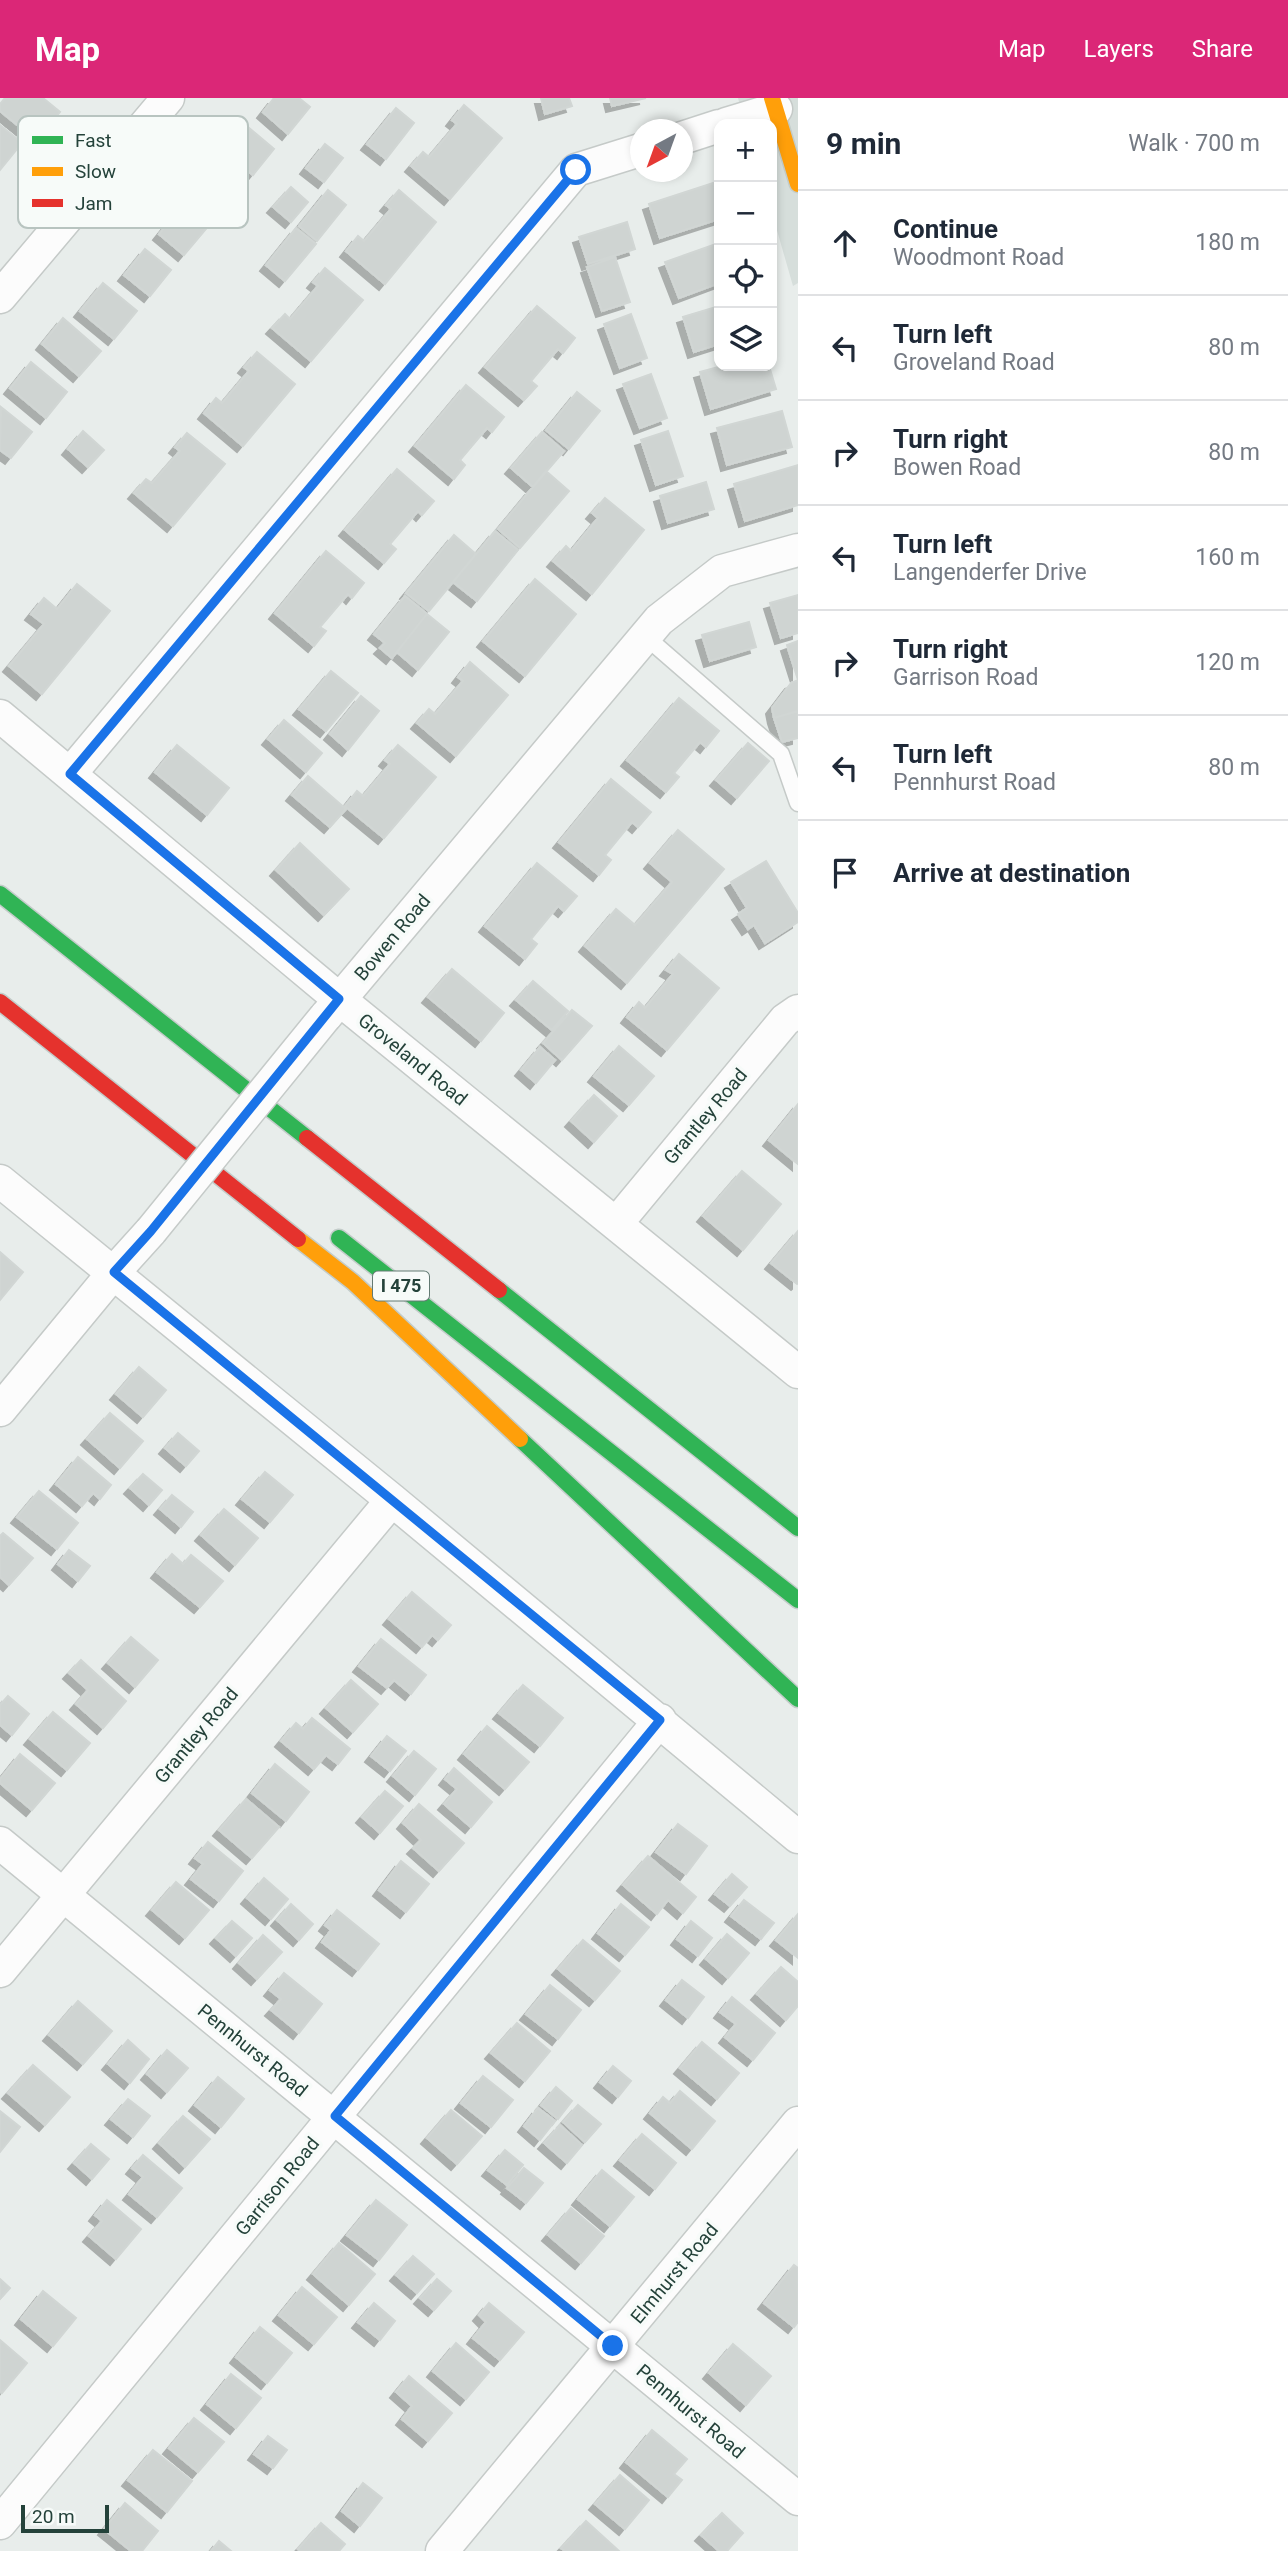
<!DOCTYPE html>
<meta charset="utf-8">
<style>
:root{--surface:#fff;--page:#f2f2f3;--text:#1f2937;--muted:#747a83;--line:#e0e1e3;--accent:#db2777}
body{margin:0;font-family:Roboto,sans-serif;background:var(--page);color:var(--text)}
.controls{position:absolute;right:21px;top:21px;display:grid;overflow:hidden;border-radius:14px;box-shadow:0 4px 10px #0003}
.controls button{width:63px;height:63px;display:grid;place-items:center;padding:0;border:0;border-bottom:2px solid var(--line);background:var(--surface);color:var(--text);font:35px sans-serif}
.compass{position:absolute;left:630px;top:21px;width:63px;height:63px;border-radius:50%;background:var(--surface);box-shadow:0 4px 10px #0003;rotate:221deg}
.scale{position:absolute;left:21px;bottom:18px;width:88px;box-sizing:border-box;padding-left:7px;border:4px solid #24423a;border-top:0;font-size:19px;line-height:24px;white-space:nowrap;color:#24423a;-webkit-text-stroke:5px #f7fbf9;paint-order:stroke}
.stop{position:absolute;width:21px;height:21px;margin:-16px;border:5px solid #1a73e8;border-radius:50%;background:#fff}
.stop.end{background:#1a73e8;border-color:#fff;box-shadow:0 2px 7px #0008}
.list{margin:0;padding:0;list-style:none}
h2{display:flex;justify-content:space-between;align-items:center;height:91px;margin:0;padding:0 28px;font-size:30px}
h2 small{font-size:23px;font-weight:400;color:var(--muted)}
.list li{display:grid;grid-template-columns:46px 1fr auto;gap:21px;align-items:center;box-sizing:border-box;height:105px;padding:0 28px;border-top:2px solid var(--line)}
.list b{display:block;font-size:26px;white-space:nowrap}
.list p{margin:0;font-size:23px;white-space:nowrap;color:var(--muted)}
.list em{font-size:23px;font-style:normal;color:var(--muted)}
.icon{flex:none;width:38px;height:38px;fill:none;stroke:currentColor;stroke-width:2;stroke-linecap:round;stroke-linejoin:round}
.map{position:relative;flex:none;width:798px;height:2453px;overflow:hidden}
header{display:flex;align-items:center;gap:42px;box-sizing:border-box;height:98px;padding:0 35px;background:var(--accent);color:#fff}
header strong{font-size:33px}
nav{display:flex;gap:38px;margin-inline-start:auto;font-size:24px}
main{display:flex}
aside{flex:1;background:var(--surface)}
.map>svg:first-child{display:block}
.built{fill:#d6dedb}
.building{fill:#cfd4d2;stroke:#d1d6d4;stroke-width:2;filter:url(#shadow)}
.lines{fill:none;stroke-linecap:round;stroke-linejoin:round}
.lane-casing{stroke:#c5cac8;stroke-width:19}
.street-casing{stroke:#c5cac8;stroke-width:35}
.fast-casing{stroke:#c3ccc9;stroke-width:19}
.slow-casing{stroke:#c3ccc9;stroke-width:19}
.jam-casing{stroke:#c3ccc9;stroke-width:19}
.lane{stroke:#fcfcfc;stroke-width:16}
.street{stroke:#fcfcfc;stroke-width:32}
.fast{stroke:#30b455;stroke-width:16}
.slow{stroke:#ff9f0a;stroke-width:16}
.jam{stroke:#e5322d;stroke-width:16}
.street-bridge-casing{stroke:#c5cac8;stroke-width:35;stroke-linecap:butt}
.street-bridge{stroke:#fcfcfc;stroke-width:32}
.route{stroke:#1a73e8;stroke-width:9}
.labels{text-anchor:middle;stroke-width:7;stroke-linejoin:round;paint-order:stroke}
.shield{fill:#f7fbf9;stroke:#637a73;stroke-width:2}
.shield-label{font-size:18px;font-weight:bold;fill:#24423a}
.street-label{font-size:19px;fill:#24423a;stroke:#f7fbf9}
.key{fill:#f7fbf9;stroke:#b8c4c0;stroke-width:2}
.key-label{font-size:19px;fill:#24423a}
</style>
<header>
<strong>Map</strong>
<nav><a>Map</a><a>Layers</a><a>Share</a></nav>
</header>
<main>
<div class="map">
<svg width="798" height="2453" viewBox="0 0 798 2453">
<defs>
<filter id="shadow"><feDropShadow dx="-6" dy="6" stdDeviation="0" flood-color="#0004"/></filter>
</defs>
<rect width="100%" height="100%" fill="#e8edeb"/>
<path class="built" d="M738,0H798V185L793,188L772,115V26H745Z"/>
<path class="building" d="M5,0H43L60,14L37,43L0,13V6Z
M274,0H299L310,9L288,36L263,14Z
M541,0H569L572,8L545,16Z
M610,0H646L612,8Z
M464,7L502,40L450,101L411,68L423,54L429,59L457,26L452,22Z
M396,10L414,25L386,61L367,46Z
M0,27L22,45L0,72Z
M248,29L274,51L253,77L227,56Z
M325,46L343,60L324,84L306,70Z
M713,85L719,105V121L660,140L649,106Z
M291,89L308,104L291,124L273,109Z
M328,92L346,107L317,143L299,128Z
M399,92L436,124L385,186L346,153L358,138L364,143L391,111L386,107Z
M180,110L206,131L184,157L159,136Z
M627,124L635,151L588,166L579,139Z
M296,130L316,146L285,183L266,167Z
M719,145V185L679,200L665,164Z
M145,151L171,172L150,198L124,177Z
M615,159L630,204L602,213L587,169Z
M325,170L363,202L311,263L272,230L285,216L290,221L318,188L313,184Z
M103,185L137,213L114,241L80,213Z
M537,208L575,240L563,255L558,251L531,283L537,288L524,302L485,269Z
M719,208V246L694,254L683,219Z
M631,216L647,260L620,270L604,226Z
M63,220L101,253L79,278L42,246Z
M257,254L295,286L243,348L204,315L216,300L222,305L249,273L244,269Z
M31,264L67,294L46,320L10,290Z
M722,268H769L776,291L711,311L700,274Z
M651,276L667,320L640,330L623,286Z
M466,287L504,319L492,334L487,330L460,362L465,367L454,381L415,348Z
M577,294L600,313L569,351L546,332Z
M1,309L32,334L11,360L0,352Z
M782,313L792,349L727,367L717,330Z
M83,333L104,352L88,369L68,351Z
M668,333L683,378L656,387L641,342Z
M542,334L564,353L533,389L511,370Z
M187,335L225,366L173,428L134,395L146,381L152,385L180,353L175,349Z
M798,367V407L745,423L734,386Z
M397,371L434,403L422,417L418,413L390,446L396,451L384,465L345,432Z
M546,373L569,393L520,450L498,431Z
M706,384L714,411L668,425L660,398Z
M605,400L644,432L592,496L553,463L566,448L571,453L598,420L592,415Z
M495,433L518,452L477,503L453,484Z
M454,437L476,456L429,513L406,495Z
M326,453L364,485L352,500L348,496L320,529L326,533L314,548L275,515Z
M535,481L576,516L525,578L483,543Z
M77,486L110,513L42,596L9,568L44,526L31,516L44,500L57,511Z
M798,497V535L781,540L770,505Z
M405,498L427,516L392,560L380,550L385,545L374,536Z
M427,516L449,534L418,572L397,554Z
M749,524L756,549L710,563L702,537Z
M798,543V582L787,547Z
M470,564L508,597L456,658L417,625L429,611L435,616L463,583L458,579Z
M331,573L358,595L326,633L299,611Z
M798,582V613L774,620L772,610L791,585Z
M361,598L379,613L348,652L330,636Z
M679,600L719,633L706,649L700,644L674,675L679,679L666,694L627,662Z
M798,613V640L782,644L774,620Z
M284,622L322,655L306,674L268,641Z
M748,645L769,663L737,700L716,682Z
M177,647L229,690L207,717L155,674Z
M398,647L436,679L384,740L345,708L357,693L363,698L390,666L385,662Z
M308,678L346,711L330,729L292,697Z
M611,681L651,714L638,729L632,724L605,757L611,762L599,777L559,744Z
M678,732L724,771L627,885L585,848L616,811L635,827L672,784L650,765Z
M300,745L349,791L324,817L276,772Z
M766,763L798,815V824L765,845L754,827L748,831L738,816L747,810L731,784Z
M537,765L577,798L564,813L558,808L531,841L537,846L525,861L485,828Z
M679,856L719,890L667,952L627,919L639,904L645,910L673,876L666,872Z
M452,871L504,915L481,943L428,899Z
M533,883L568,913L552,932L516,902Z
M572,912L592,928L562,962L543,945Z
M619,948L654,978L629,1007L594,978Z
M540,949L555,962L536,985L521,972Z
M594,997L617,1018L594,1044L571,1023Z
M798,1006V1066L769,1042Z
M742,1073L781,1106L743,1152L703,1118Z
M798,1133V1185L797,1186L771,1165Z
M0,1154L23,1174L0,1202Z
M139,1269L166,1292L143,1319L116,1296Z
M110,1315L143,1343L120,1370L87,1341Z
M178,1335L199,1353L186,1368L165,1350Z
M78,1359L111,1387L100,1401L93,1395L82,1408L56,1386Z
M265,1374L293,1397L270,1424L242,1401Z
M143,1376L162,1392L149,1407L130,1390Z
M39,1393L78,1425L57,1451L17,1419Z
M172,1397L193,1414L181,1429L160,1411Z
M224,1411L258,1440L235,1467L201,1437Z
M3,1435L33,1460L9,1487L0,1479V1438Z
M69,1452L90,1468L78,1483L58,1466Z
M172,1456L183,1466L191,1457L223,1483L200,1509L157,1474Z
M412,1494L451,1527L438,1542L432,1537L422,1549L389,1521Z
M131,1539L158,1562L135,1589L108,1565Z
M381,1541L426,1577L411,1596L394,1582L387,1590L359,1568Z
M81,1562L126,1603L103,1630L76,1606L88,1592L69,1575Z
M351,1582L378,1606L353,1634L326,1610Z
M523,1587L563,1620L540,1648L499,1615Z
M8,1598L29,1616L12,1637L0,1627V1607Z
M53,1614L90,1645L67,1672L30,1641Z
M312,1620L350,1651L338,1666L326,1657L314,1671L281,1643L296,1625L303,1631Z
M487,1628L529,1664L505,1691L464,1656Z
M387,1638L406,1653L390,1673L371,1658Z
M414,1653L436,1671L415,1697L393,1678Z
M20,1656L55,1685L32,1712L0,1685V1681Z
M275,1666L309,1694L286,1723L252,1695Z
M454,1670L492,1704L471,1729L444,1706L457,1691L445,1681Z
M385,1693L403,1708L380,1735L362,1719Z
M246,1701L279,1729L252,1760L219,1732Z
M419,1706L464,1745L439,1773L413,1750L421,1742L403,1725Z
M678,1726L707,1748L686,1776L656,1754Z
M208,1744L243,1773L219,1803L191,1781L203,1766L195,1760Z
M648,1758L696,1799L683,1815L668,1802L657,1816L623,1787Z
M401,1763L429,1786L406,1814L379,1792Z
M732,1776L747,1789L730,1808L715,1796Z
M264,1780L288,1801L271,1821L247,1800Z
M176,1784L209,1812L185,1840L152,1812Z
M744,1802L774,1825L761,1841L731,1818Z
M291,1806L313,1826L299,1842L277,1822Z
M621,1806L649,1829L625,1857L598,1835Z
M337,1812L379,1846L358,1872L322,1844L331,1832L325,1827Z
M798,1816V1860L776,1842Z
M232,1823L252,1840L236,1858L216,1840Z
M691,1823L712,1840L698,1858L677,1841Z
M727,1836L749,1855L728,1880L706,1861Z
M263,1837L282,1854L257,1881L239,1865Z
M583,1842L620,1873L595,1902L558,1871Z
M781,1869L798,1884V1908L786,1922L757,1896Z
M284,1875L322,1906L299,1935L271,1912L281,1901L270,1892Z
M682,1882L704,1899L688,1920L666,1902Z
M550,1887L581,1912L558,1941L526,1916Z
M732,1899L775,1935L753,1962L725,1939L736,1926L720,1914Z
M78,1903L112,1933L83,1966L49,1937Z
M517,1925L550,1953L525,1983L491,1955Z
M128,1942L149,1961L130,1985L108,1966Z
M702,1944L739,1975L717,2001L680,1970Z
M167,1952L188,1970L167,1994L147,1976Z
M33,1967L70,1999L45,2027L8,1995Z
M613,1968L631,1983L618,1999L600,1984Z
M483,1978L513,2002L491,2029L461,2005Z
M218,1979L244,2001L221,2029L195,2007Z
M556,1989L572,2003L558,2021L541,2007Z
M680,1993L715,2023L692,2051L650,2015L663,1999L670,2005Z
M128,2001L150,2018L133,2039L111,2021Z
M578,2007L601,2026L585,2044L563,2024Z
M538,2010L555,2023L540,2042L524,2028Z
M451,2012L482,2038L457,2066L427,2040Z
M0,2013L20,2029L0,2054Z
M183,2018L210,2041L185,2069L159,2045Z
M560,2027L582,2047L567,2065L544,2045Z
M642,2036L676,2065L655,2091L620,2062Z
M91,2046L109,2061L92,2081L74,2065Z
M505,2052L523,2067L507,2087L488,2072Z
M143,2057L182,2090L157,2119L129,2096L143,2079L132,2070Z
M524,2070L543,2085L526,2105L507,2090Z
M602,2072L634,2099L610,2128L578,2101Z
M107,2102L141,2131L116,2161L89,2138L102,2123L95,2117Z
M376,2102L407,2127L379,2162L347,2137Z
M571,2110L604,2138L581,2165L548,2137Z
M339,2145L375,2176L349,2207L313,2176Z
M413,2158L434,2176L417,2195L396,2177Z
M794,2167L798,2170V2224L794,2229L764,2205Z
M0,2181L10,2190L0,2201Z
M437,2181L451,2193L434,2212L420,2200Z
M302,2189L337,2219L314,2246L279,2217Z
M43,2193L76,2220L53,2248L21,2221Z
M374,2205L395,2223L380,2242L358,2224Z
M489,2205L524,2234L500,2262L473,2240L486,2224L479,2217Z
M260,2229L292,2255L267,2285L236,2259Z
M0,2242L27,2265L2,2295L0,2293Z
M456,2245L489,2274L466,2301L433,2273Z
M733,2246L771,2278L746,2307L709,2275Z
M231,2276L261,2300L236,2330L207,2306Z
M409,2278L452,2315L428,2343L402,2321L412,2308L396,2294Z
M194,2320L224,2344L198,2374L169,2350Z
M652,2332L687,2361L674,2376L682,2382L668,2399L626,2364Z
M268,2338L287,2352L273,2370L254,2356Z
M153,2352L192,2383L167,2414L128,2382Z
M620,2377L649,2402L625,2431L595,2406Z
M363,2385L382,2400L360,2428L342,2413Z
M125,2405L158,2433L142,2453H131L104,2431Z
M722,2415L743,2435L727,2453H719L701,2437Z
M586,2423L619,2453H565L561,2450Z
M321,2425L345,2446L339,2453H300L298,2451Z
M219,2443L231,2453H211Z"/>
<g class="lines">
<g class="lane-casing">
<path id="lane" d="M645,538L781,656L798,705"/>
</g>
<g class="street-casing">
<path id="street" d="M726,26L776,11
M682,40L719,28
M0,199L168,0
M0,618L339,901L798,1274
M70,676L576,72L640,52
M326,918L659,522L722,473L798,452
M0,1083L392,1402L798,1739
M616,1126L785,922L798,913
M0,1312L114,1174L151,1133
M0,1745L798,2401
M0,1873L392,1402
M0,2425L660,1622
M442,2453L798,2025"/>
</g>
<g class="fast-casing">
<path id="fast" d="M0,796L307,1040
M339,1140L798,1502
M499,1192L798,1430
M520,1341L798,1601"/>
</g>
<g class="slow-casing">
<path id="slow" d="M772,0L798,86
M298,1141L353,1184L520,1341"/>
</g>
<g class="jam-casing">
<path id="jam" d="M0,904L298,1141
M307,1040L499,1192"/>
</g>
<use href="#lane" class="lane"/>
<use href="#street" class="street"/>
<use href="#fast" class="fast"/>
<use href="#slow" class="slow"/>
<use href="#jam" class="jam"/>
<g class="street-bridge-casing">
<path id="street-bridge" d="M151,1133L325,919"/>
</g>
<use href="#street-bridge" class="street-bridge"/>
</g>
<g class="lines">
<path class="route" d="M576,72L70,676L339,901L151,1133L114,1174L660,1622L335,2018L613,2248"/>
</g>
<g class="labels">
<rect class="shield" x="373" y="1173.5" width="56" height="29" rx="5"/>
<g class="shield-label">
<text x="401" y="1194">I 475</text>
</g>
<g class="street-label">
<text transform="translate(392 839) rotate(-50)" y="7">Bowen Road</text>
<text transform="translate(413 961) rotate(39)" y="7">Groveland Road</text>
<text transform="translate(705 1018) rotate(-50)" y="7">Grantley Road</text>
<text transform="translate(196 1637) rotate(-50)" y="7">Grantley Road</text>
<text transform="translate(253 1952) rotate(39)" y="7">Pennhurst Road</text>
<text transform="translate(277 2088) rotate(-51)" y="7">Garrison Road</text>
<text transform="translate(674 2175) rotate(-50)" y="7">Elmhurst Road</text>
<text transform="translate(691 2313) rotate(40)" y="7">Pennhurst Road</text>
</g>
</g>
<rect x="18" y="18" width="230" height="112" rx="10" class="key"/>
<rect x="32" y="38" width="31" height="8" fill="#30b455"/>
<rect x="32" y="69" width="31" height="9" fill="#ff9f0a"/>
<rect x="32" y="101" width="31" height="8" fill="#e5322d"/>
<g class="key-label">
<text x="75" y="49">Fast</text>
<text x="75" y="80">Slow</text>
<text x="75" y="112">Jam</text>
</g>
</svg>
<div class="controls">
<button>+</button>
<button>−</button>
<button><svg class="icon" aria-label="locate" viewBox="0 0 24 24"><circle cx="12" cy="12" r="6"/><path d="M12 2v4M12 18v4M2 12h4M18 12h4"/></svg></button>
<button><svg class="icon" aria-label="layers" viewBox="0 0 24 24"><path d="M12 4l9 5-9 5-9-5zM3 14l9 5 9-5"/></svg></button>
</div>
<svg class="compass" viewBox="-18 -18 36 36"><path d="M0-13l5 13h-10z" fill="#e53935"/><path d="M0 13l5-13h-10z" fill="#747a83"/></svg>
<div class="scale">20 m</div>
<div class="stop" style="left:576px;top:72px"></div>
<div class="stop end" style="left:613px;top:2248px"></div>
</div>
<aside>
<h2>9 min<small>Walk · 700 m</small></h2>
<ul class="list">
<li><svg class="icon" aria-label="ahead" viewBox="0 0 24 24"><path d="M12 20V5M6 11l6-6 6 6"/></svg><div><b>Continue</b><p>Woodmont Road</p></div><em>180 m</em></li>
<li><svg class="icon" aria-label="left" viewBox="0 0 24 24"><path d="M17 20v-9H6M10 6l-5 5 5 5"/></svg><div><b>Turn left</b><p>Groveland Road</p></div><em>80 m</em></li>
<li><svg class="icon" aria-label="right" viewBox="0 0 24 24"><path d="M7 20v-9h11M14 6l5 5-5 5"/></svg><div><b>Turn right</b><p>Bowen Road</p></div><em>80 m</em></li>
<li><svg class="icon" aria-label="left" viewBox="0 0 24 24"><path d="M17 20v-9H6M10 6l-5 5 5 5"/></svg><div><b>Turn left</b><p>Langenderfer Drive</p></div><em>160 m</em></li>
<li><svg class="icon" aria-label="right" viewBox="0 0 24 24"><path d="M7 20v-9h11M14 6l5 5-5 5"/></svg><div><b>Turn right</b><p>Garrison Road</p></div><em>120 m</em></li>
<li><svg class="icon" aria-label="left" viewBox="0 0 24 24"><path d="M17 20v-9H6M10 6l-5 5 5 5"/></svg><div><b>Turn left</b><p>Pennhurst Road</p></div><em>80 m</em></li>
<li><svg class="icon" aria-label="arrive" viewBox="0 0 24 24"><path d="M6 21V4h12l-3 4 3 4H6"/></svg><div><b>Arrive at destination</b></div></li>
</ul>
</aside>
</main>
